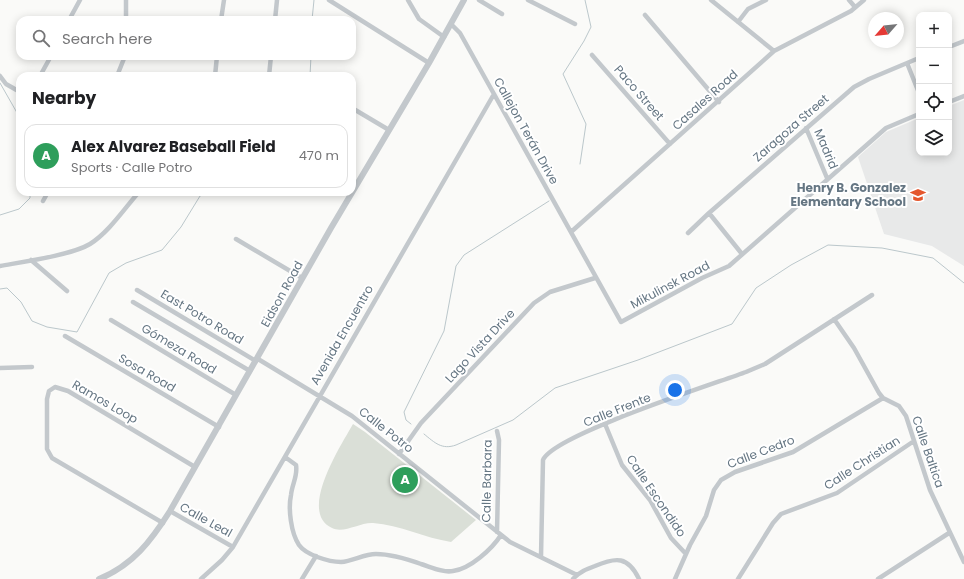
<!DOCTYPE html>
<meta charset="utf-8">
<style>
:root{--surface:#fff;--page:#f2f2f2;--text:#202124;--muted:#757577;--line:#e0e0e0;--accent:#e4572e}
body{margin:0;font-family:Poppins,sans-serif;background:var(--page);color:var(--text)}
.controls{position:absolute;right:12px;top:12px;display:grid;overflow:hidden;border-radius:8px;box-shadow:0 2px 10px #0003}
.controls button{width:36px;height:36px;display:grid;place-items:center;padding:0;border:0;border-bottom:1px solid var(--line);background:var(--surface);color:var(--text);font:20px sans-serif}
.compass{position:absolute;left:868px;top:12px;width:36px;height:36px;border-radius:50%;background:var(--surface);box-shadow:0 2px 10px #0003;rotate:242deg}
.you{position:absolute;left:675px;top:390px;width:14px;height:14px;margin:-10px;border:3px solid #fff;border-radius:50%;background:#1a73e8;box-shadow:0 0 0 6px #1a73e833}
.badge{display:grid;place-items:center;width:26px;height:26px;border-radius:50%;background:var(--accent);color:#fff;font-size:13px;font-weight:700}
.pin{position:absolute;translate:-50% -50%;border:2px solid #fff;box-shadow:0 1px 4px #0006}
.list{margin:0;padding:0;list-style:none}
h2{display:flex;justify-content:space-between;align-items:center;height:52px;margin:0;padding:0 16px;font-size:17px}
h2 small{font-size:13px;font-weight:400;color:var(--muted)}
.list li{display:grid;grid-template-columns:26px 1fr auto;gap:12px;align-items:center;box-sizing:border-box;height:64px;margin:0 8px 8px;padding:0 8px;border:1px solid var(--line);border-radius:12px}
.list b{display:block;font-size:15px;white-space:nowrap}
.list p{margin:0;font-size:13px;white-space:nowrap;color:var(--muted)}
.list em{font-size:13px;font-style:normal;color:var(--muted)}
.icon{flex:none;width:22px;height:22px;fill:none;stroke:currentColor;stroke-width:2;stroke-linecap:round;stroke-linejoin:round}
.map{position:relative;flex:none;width:964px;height:579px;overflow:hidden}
.search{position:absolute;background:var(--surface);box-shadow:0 2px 10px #0003;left:16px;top:16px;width:340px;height:44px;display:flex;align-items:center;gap:10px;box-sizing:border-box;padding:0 14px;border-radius:12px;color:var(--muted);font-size:15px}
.panel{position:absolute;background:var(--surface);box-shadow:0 2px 10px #0003;left:16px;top:72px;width:340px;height:124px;border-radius:12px}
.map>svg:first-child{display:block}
.built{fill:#e8e9e9}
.green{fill:#dadfd7}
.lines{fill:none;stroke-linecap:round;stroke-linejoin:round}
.stream{stroke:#bbc7cb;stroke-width:1}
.minor{stroke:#c3c8cc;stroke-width:4.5}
.tertiary{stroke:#c3c8cc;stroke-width:6}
.labels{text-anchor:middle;stroke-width:4;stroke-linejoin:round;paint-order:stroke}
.street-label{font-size:12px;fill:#657683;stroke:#fff}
.poi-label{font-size:12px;font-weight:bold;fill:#657683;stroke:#fff;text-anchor:end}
</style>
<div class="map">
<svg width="964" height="579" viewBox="0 0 964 579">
<rect width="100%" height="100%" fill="#fafaf8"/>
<path class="built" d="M964,100V266L932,246L884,234L858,157L886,132L919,118V153H949V106Z"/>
<path class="green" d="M353,424L365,432L476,520L451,542C425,538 400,525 373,523C360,522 344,534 332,528C297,512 342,444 353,424Z"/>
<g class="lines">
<path class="stream" d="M312,20L314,0
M310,76L311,56
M0,83L20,118
M580,164L586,124L563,74L584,41L591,27L585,0
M0,215L19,209L30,198V192
M0,289L7,288L21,302L32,321L47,327L77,332L109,273L126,263L162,250L181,227L200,196L207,192
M411,424L406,420L404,412L444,331L456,266L464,255L549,201
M424,434C435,443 442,450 456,445L513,420L555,388L638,360L732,324L756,288L791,265L828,245L882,248L933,258L964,283"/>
<path class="minor" d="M126,0V20
M329,0L429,63
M408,0L419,19L444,37
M479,0L502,14
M528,0L575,24
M711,0L774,51
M849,0L855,7
M645,15L719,102
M69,20L80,0
M221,20L224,0
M275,20L277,0
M738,22L748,9L766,0
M451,24L460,33L621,322L702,278L729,266L886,128L919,114
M949,47L964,41
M592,55L670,144
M907,63L919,93
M0,76L6,84L20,92
M40,76L51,56
M117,76L125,56
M215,76L217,56
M269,76L271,56
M949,102L964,96
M352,108L389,130
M806,128L827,178
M43,201L48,192
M709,213L742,254
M571,232L774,51L851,11L864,0
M688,233L709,213L854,87L869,79L919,58
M236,239L302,278
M31,260L67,291
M0,266C22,262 72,255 90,244C109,232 124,209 139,192
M137,290L256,361
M133,302L250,371
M834,319L854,348L879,393L883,398L899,406L906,416L930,490L964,562
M111,320L236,395
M65,336L219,427
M258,359L352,416L510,542L577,575
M0,368L32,367
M605,424L622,465L650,500L671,538L686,554
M399,454L421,423L534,303L550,292L595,278
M285,457L296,465C298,476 292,484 291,495C288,509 291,533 299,545C306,555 329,562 341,562C353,561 364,554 376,554C391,554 407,559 421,564C431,567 443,573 453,571C470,569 492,549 501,535
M170,511L233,547
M163,523L52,458L47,449V399L49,391L55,387L68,391L195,467
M497,532L499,440L497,431
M541,557L543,460C553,435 714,384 746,372L765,364L872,295
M201,579L222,560L233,547L494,94
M302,579L316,556
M573,579C579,572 587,569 595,566C616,557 628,556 639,579
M675,579L690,545L706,516L714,490L721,480L735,472L793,452L883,398
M738,579L773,523L781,514L837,493L914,441
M878,579L949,533"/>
<path class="tertiary" d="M99,579C133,565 151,541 170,511L331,228L429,63L464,0"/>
</g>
<defs>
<g id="school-bare" transform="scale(1.2)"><path d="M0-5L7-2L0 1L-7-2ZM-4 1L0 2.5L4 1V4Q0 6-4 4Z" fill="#e4572e" stroke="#fff" stroke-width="2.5" paint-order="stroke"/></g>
</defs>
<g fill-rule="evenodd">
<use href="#school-bare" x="918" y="195"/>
</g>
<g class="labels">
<g class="street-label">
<text transform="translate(639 93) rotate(49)" y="4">Paco Street</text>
<text transform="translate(705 100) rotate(-42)" y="4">Casales Road</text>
<text transform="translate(791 128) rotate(-41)" y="4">Zaragoza Street</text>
<text transform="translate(526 131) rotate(61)" y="4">Callejon Terán Drive</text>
<text transform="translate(826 149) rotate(67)" y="4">Madrid</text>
<text transform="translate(670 285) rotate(-28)" y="4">Mikulinsk Road</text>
<text transform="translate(282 294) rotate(-61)" y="4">Eidson Road</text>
<text transform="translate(202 317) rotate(31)" y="4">East Potro Road</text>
<text transform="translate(342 335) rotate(-60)" y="4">Avenida Encuentro</text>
<text transform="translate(480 346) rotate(-47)" y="4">Lago Vista Drive</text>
<text transform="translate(179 349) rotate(31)" y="4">Gómeza Road</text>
<text transform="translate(147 373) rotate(30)" y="4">Sosa Road</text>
<text transform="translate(105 402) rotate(30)" y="4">Ramos Loop</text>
<text transform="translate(617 410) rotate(-22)" y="4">Calle Frente</text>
<text transform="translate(386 430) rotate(38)" y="4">Calle Potro</text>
<text transform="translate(761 452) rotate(-21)" y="4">Calle Cedro</text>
<text transform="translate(928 452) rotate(71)" y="4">Calle Baltica</text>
<text transform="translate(862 463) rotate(-33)" y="4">Calle Christian</text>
<text transform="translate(487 481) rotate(-89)" y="4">Calle Barbara</text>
<text transform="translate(656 496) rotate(56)" y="4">Calle Escondido</text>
<text transform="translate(206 520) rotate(29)" y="4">Calle Leal</text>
</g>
<g class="poi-label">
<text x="906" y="192">Henry B. Gonzalez<tspan x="906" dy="14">Elementary School</tspan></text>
</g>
</g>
</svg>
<div class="controls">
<button>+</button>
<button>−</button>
<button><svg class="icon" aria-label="locate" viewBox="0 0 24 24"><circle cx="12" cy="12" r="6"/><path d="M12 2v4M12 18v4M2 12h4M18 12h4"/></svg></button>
<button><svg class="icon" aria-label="layers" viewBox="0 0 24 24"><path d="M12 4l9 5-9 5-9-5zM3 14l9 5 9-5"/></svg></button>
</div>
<svg class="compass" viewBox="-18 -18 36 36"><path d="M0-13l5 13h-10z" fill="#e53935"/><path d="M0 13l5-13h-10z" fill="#757577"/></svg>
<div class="you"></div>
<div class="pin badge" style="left:405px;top:480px;background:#2e9e5b">A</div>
<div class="search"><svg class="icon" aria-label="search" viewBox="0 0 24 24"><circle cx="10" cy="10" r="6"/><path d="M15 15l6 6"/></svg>Search here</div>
<section class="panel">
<h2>Nearby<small></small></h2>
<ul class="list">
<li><span class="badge" style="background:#2e9e5b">A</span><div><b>Alex Alvarez Baseball Field</b><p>Sports · Calle Potro</p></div><em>470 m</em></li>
</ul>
</section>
</div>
